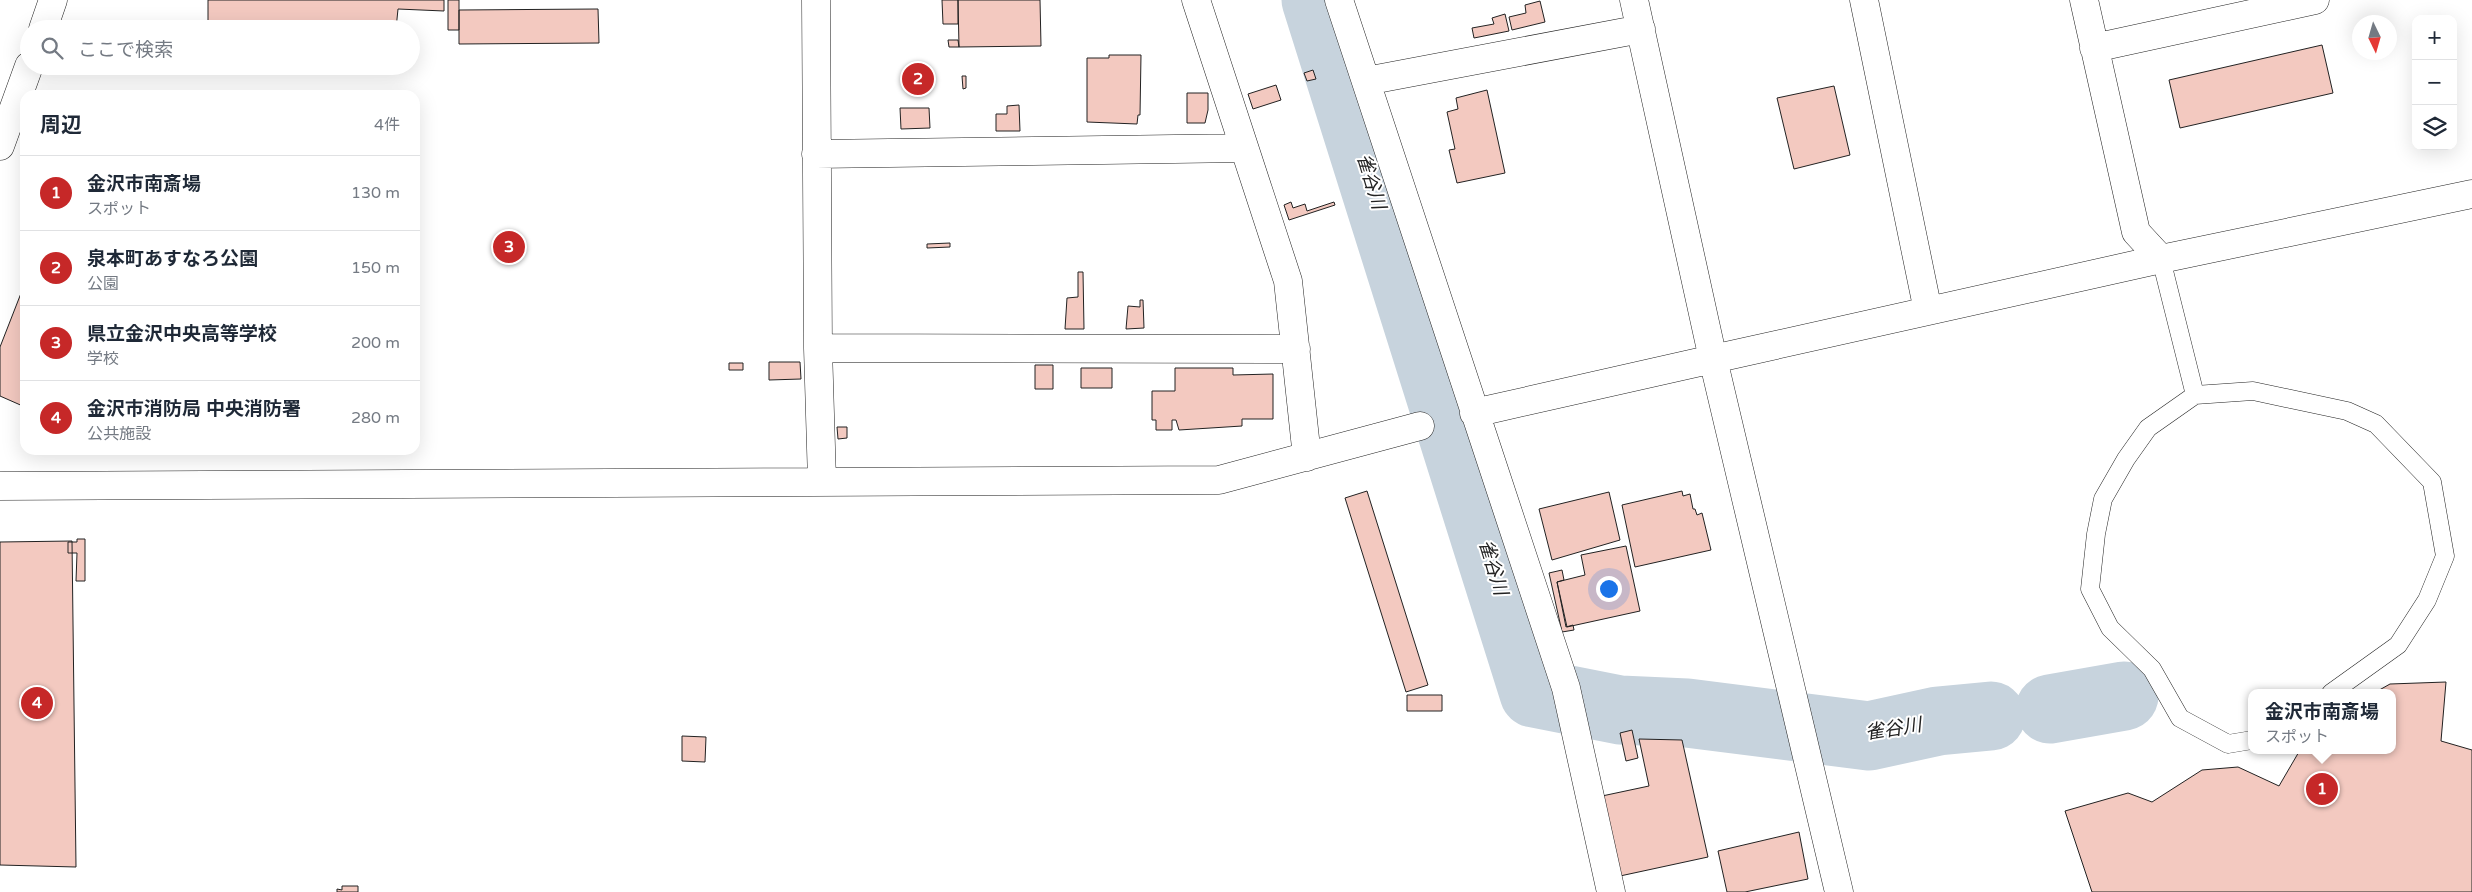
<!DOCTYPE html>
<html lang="ja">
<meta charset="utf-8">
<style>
:root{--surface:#fff;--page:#f2f2f3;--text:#1f2937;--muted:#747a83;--line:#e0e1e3;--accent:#c62828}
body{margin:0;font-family:"Varela Round","Noto Sans JP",sans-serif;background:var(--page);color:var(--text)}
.controls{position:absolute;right:15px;top:15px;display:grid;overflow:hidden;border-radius:10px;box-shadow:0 5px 20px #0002}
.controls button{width:45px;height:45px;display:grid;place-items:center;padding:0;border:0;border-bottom:1px solid var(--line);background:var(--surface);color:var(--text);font:25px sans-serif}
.compass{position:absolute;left:2352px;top:15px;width:45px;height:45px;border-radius:50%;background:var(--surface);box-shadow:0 5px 20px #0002;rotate:175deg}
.you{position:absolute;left:1608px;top:588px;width:18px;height:18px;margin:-12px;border:4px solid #fff;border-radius:50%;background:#1a73e8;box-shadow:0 0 0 8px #1a73e833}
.badge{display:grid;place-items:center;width:32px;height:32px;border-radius:50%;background:var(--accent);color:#fff;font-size:16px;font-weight:700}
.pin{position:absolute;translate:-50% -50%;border:2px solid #fff;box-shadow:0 1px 5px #0006}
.popup{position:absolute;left:2248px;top:689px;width:148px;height:65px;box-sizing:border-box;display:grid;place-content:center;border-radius:10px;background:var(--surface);filter:drop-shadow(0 1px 4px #0005);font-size:16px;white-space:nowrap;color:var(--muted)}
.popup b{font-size:19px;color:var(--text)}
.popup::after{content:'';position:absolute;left:50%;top:100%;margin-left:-10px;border:10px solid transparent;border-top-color:var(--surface)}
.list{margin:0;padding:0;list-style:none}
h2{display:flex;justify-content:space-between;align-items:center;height:65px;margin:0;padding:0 20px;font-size:21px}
h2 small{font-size:16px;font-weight:400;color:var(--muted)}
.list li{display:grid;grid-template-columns:32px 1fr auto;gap:15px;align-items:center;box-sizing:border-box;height:75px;padding:0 20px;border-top:1px solid var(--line)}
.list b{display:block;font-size:19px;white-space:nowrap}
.list p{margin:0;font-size:16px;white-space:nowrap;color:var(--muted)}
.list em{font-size:16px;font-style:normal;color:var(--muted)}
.icon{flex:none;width:28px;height:28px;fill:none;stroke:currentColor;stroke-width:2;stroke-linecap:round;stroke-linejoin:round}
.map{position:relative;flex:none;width:2472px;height:892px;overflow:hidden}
.search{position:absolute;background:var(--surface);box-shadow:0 5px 20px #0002;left:20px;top:20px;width:400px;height:55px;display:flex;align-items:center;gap:12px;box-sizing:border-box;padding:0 18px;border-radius:28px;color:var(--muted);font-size:19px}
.panel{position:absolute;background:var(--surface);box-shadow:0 5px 20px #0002;left:20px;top:90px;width:400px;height:365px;border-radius:15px}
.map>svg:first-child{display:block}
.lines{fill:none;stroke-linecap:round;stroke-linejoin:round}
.river{stroke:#c7d3dd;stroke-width:69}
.building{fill:#f3c9c0;stroke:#222}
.service-casing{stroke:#222;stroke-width:19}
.minor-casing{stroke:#222;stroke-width:29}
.secondary-casing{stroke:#222;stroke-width:29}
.service{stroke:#fff;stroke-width:18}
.minor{stroke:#fff;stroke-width:28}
.secondary{stroke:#fff;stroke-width:28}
.labels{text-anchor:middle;stroke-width:4;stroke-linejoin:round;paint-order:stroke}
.water-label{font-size:19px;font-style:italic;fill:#222;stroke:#fff}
</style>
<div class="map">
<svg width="2472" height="892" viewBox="0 0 2472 892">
<rect width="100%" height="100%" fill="#fff"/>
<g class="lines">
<path class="river" d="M1316,0L1534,693L1620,710L1687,713L1869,736L1938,721L1991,716
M2050,709L2124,696"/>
</g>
<path class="building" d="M208,0H444V11L398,9L396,29H208Z
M448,0H459V30H448Z
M942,0H958V24H943Z
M958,0H1040L1041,46L959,47Z
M1540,1L1545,22L1512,30L1509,17L1526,13L1525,5Z
M598,9L599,43L459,44V10Z
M1505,14L1509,31L1474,38L1472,28L1494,24L1492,18Z
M948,40H958L959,47H949Z
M2322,45L2333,93L2180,128L2169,80Z
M1109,55H1141L1140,115H1138L1137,124L1087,122V58H1109Z
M1313,70L1316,79L1307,81L1304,73Z
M962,76H966V88L963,89Z
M1276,85L1281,100L1253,109L1248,94Z
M1834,86L1850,155L1794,169L1777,98Z
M1487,90L1505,173L1457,183L1449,150L1455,149L1447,112L1458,109L1456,98Z
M1187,93H1208V110L1205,123H1187Z
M1019,105L1020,131H996V114H1007V106Z
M900,108H929L930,128L901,129Z
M1291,202L1293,208L1305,204L1307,211L1334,202L1335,205L1289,220L1284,205Z
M950,243V247L927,248V244Z
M1078,272H1083L1084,329H1065L1067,298L1078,297Z
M25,283V407L0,396V347Z
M1140,300H1143L1144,328L1126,329L1128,306L1140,307Z
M769,362H800L801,379L769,380Z
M729,363H743V370H729Z
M1035,365H1053V389H1035Z
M1081,368H1112V388H1081Z
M1175,368H1233V375L1273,374V419H1242V426L1179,430L1176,420H1172V430H1156V420H1152V391H1175Z
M837,427H847V438L838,439Z
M1367,491L1428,685L1406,692L1345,498Z
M1682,491L1683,496L1690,494L1693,509H1695L1697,515L1702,513L1711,550L1635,567L1622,505Z
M1609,492L1620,540L1552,560L1539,509Z
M77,539H85V581H76L77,553H68V542H77Z
M72,541L76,867L0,865V542Z
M1626,546L1640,611L1567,627L1557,582L1585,575L1581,555Z
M1562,570L1564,580L1557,582L1566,627L1573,625L1574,630L1562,632L1549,573Z
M2446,682L2441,741L2472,750V892H2092L2065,811L2128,793L2152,802L2202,770L2238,767L2279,786L2300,750H2392V693H2374L2390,684Z
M1407,695H1442V711H1407Z
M1632,730L1638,758L1626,761L1620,733Z
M682,736L706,737L705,762L682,761Z
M1639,739L1682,740L1708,857L1620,876L1602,796L1649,786Z
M1799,832L1808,879L1745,892H1727L1718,851Z
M342,886H358V892H337V889L342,890Z"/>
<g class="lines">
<g class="service-casing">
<path id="service" d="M2161,259L2195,395
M2252,740L2228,744L2180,718L2152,669L2110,628L2090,589L2096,534L2103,499L2126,459L2148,428L2195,395L2253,391L2347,411L2376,424L2432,482L2445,556L2427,600L2398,645L2331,693"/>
</g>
<g class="minor-casing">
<path id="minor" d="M816,0L818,348L822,481
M1196,0L1288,281L1307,457
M1339,0L1566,688L1611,892
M1864,0L1928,311
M2094,48L2315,0
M1366,81L1641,29
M816,154L1244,148
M2161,259L2472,194
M818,348L1296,349
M1474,413L1713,359L1634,0
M0,486L1219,480L1420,426
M1839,892L1713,359L2161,259L2136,232L2084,0"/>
</g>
<g class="secondary-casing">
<path id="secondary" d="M43,29L53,0
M0,146L29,66"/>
</g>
<use href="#service" class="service"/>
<use href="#minor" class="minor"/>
<use href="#secondary" class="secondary"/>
</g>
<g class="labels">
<g class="water-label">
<text transform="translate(1372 181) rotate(73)" y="7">雀谷川</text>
<text transform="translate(1494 567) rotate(73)" y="7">雀谷川</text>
<text transform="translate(1893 728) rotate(-9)" y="7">雀谷川</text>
</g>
</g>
</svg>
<div class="controls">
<button>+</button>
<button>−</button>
<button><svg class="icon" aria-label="layers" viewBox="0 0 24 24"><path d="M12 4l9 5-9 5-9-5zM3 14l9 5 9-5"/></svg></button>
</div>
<svg class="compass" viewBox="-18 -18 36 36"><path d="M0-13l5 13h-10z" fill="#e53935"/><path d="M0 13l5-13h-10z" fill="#747a83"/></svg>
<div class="you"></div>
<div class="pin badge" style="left:2322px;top:789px">1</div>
<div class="popup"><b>金沢市南斎場</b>スポット</div>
<div class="pin badge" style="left:918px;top:79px">2</div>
<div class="pin badge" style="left:509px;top:247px">3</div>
<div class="pin badge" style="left:37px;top:703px">4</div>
<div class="search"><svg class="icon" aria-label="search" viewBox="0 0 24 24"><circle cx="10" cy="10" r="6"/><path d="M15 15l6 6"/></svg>ここで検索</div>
<section class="panel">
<h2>周辺<small>4件</small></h2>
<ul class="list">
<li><span class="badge">1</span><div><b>金沢市南斎場</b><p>スポット</p></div><em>130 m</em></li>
<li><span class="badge">2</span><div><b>泉本町あすなろ公園</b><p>公園</p></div><em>150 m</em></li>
<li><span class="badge">3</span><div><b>県立金沢中央高等学校</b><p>学校</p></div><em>200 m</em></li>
<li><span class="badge">4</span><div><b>金沢市消防局 中央消防署</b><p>公共施設</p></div><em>280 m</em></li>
</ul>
</section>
</div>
